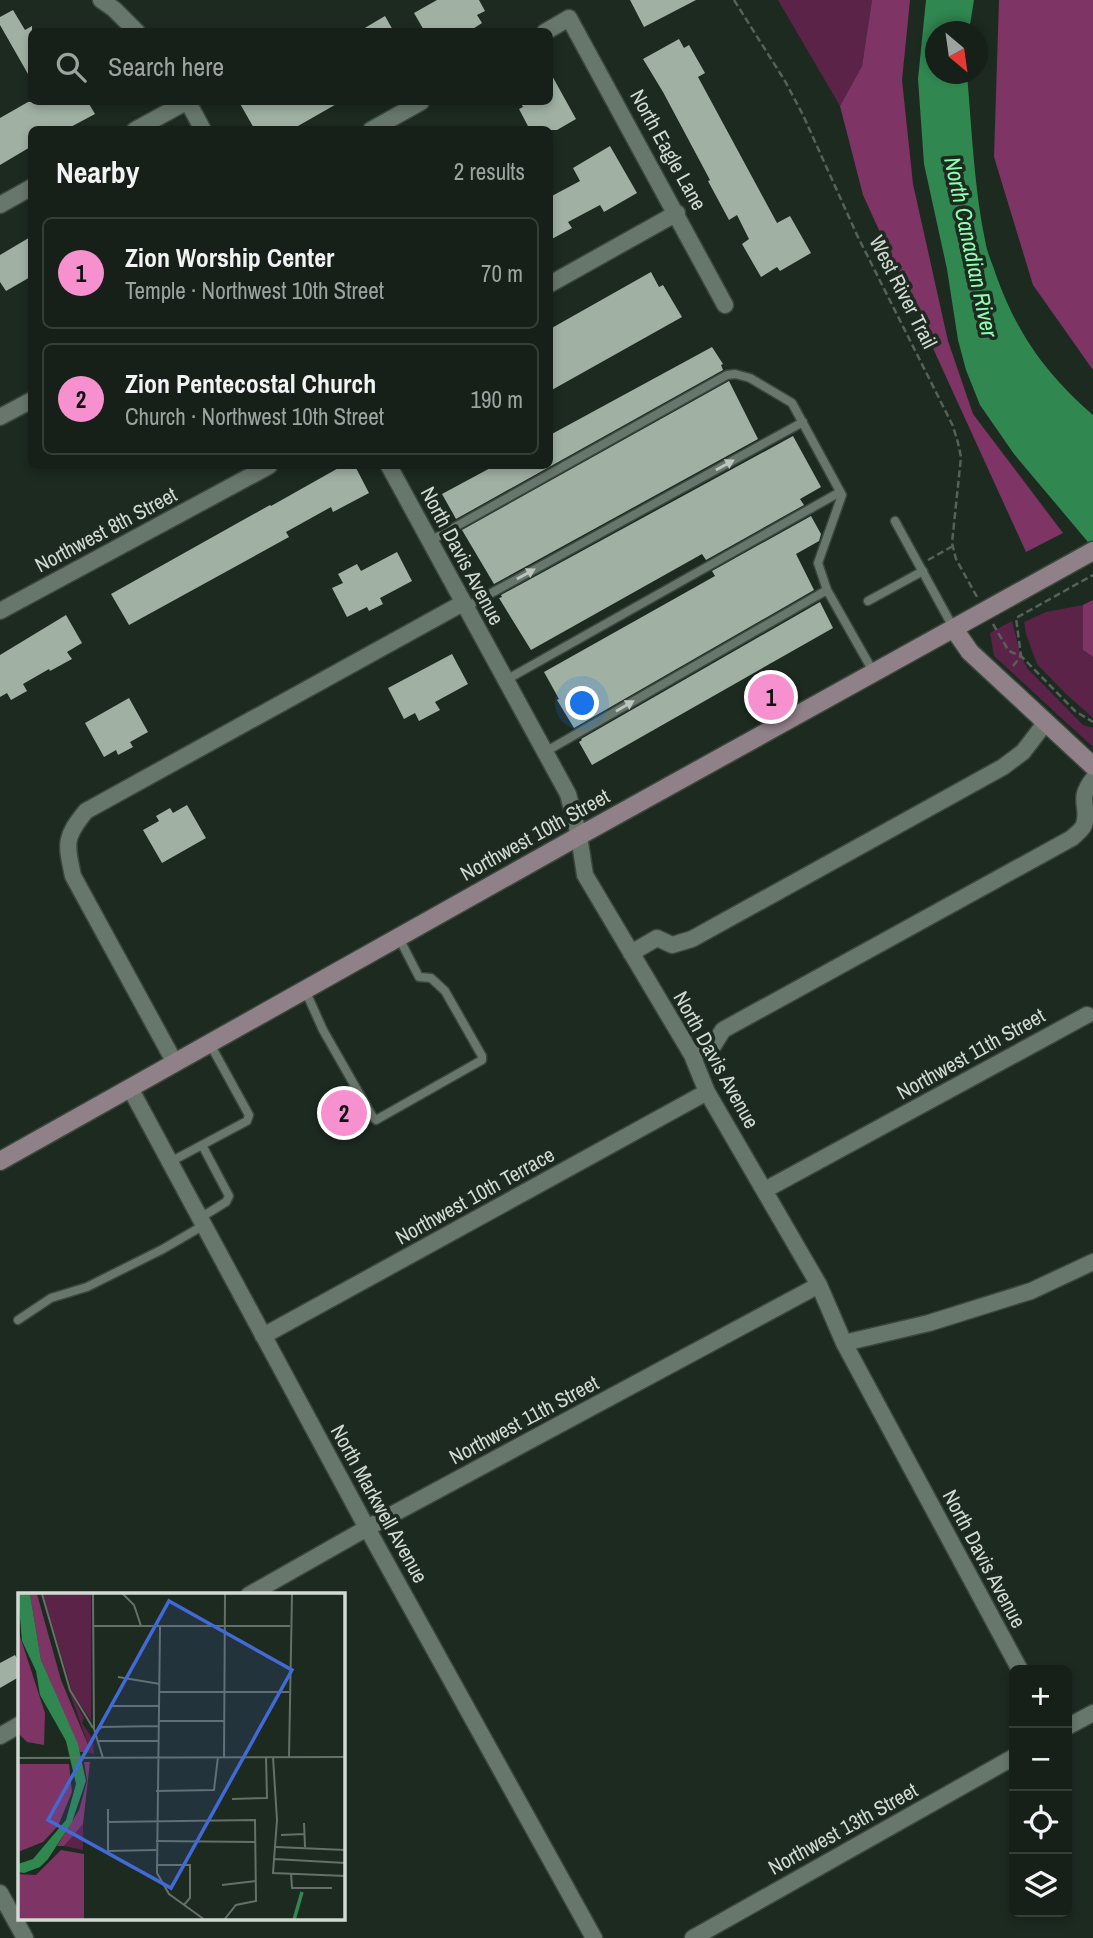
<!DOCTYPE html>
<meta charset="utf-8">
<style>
:root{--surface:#162018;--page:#232d25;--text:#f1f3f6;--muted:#9ea3a2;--line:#353e37;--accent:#f690cf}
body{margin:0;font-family:"Archivo Narrow",sans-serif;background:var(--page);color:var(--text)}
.controls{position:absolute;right:21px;bottom:21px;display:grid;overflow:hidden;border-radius:10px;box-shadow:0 4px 10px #0003}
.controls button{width:63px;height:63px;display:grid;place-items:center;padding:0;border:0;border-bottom:2px solid var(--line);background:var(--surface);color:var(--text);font:35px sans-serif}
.compass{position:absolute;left:925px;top:21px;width:63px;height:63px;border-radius:50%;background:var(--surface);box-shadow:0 4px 10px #0003;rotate:151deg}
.you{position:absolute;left:583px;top:704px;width:24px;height:24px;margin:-18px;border:5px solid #fff;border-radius:50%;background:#1a73e8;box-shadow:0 0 0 10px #1a73e833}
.badge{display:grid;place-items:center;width:46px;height:46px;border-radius:50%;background:var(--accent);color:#111;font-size:23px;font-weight:700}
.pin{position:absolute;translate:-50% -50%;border:4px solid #fff;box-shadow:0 2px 7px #0006}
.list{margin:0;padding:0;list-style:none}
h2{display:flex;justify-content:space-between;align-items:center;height:91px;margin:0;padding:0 28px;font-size:30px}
h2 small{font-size:23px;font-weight:400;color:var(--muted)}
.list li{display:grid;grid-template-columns:46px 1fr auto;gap:21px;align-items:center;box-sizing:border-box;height:112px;margin:0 14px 14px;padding:0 14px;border:2px solid var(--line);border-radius:10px}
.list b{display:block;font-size:26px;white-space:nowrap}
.list p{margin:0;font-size:23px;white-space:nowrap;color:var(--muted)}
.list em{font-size:23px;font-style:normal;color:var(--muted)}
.icon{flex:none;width:38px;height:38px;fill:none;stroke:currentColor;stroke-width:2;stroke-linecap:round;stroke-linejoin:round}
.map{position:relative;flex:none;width:1093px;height:1938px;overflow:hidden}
.search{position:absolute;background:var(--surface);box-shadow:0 4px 10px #0003;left:28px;top:28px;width:525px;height:77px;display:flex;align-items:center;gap:18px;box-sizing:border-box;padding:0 24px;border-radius:10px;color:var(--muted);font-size:26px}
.panel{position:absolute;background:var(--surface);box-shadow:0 4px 10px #0003;left:28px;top:126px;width:525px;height:343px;border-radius:10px}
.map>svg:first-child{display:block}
.green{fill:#5c2348}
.forest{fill:#7e3464}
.water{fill:#308750}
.building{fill:#a0b1a4}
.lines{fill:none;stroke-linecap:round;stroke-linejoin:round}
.lane-casing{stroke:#3b473e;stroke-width:11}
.street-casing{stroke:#3b473e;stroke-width:19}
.secondary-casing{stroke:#3b473e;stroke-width:21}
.path{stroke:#566158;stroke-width:2.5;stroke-dasharray:7 3.5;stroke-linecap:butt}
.lane{stroke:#67776b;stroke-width:8}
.street{stroke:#67776b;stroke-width:16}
.secondary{stroke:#908088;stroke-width:18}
.oneway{fill:#bdc6be}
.labels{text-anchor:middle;stroke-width:7;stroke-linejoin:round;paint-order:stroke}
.street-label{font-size:21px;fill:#d2dad3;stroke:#1d2a20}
.water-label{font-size:23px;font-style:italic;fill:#8efeb1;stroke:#1d2a20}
.inset-river{fill:none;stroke:#308750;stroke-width:3.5}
.inset-road{fill:none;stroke:#657068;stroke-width:2}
.view{fill:#416ad7;fill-opacity:0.15;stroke:#416ad7;stroke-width:3.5}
.inset-edge{fill:none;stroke:#d2dad3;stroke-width:3.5}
</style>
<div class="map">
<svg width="1093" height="1938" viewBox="0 0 1093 1938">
<rect width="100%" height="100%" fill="#1d2a20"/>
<path class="green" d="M778,0H872L862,66L840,106Z
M1083,605V650L1093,657V718L1065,693L1037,664L1026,634L1024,622L1046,612Z
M1012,621L1020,653L1027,668L1083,725L1093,728V747L994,656L990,633Z"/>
<path class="forest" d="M872,0H910L902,80L913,184L948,341L973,414L1063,533L1026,552L863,195L840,106L862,66Z
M999,0H1093V370L1033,285L994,157Z
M1093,600V657L1083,650V605Z"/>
<path class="water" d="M926,0H974L969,31L936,32V74H967C972,131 974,189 986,245C988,255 993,265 996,275C1017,334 1046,374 1093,415V548L1014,454L980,405L966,370L958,340L947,269L924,164L918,79Z"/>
<path class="building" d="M437,0H479L485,11L477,15L482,23L468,32H425L414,13Z
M630,0H696L644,27Z
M13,10L25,30L32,26V81L0,25V17Z
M385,16L394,32H358Z
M679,39L684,48L689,45L705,73L698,77L777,223L790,216L811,253L780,271L777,267L761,277L742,244L749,239L737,215L729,220L708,181L710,180L663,92L643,59Z
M550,72L576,119L557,130H530L519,109L523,107L520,102H550Z
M28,102H88L95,114L65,130H32V146L0,165V118Z
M239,102H340L291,130H255Z
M610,146L637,193L604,212L600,205L568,222L572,228L550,240V197L580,181L573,168Z
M32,236V276L6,291L0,282V255Z
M651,272L659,287L663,285L682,317L550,391V329Z
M712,347L723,364L721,365L723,370L456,519L442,494L494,466H550V435Z
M729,381L758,439L494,584L462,530Z
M793,436L821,487L800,499L804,505L706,560L702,554L531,650L499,598L502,597L501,595Z
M342,466H355L369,493L333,512L331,507L286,532L289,537L129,625L111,594L270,505L271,506Z
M811,516L821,534L819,541L796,554L814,590L574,728L557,700L559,699L544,672L715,576L712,571Z
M397,552L412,581L380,598L383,604L369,611L367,607L347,617L332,588L343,583L338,574L357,564L361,571Z
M820,602L833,628L592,765L579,742L582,740L581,739Z
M66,615L82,643L67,652L72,659L50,671L49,669L23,684L27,691L11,700L7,693L0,697V655Z
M452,654L468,684L435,702L440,710L419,721L415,713L404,719L388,688Z
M129,698L148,732L130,742L133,747L118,755L116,750L104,757L85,723Z
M187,805L206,838L162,863L143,830L159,821L156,816L170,808L173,813Z
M15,1655L19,1662V1677L0,1688V1663Z"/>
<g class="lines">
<g class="lane-casing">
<path id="lane" d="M895,521L954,629
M430,541L727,375L735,374L750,378L792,403L842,495L818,563L827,590L874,673
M868,601L923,571
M466,607L803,422
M506,680L840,492
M545,752L827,590
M305,990L323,1030L372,1116L376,1120L482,1060V1056L445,991L431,978L419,977L399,938
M170,1162L247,1121L249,1115L210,1044
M200,1218L226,1202L229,1196L202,1145
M18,1320L51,1298L87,1287L163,1249L204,1225"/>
</g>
<g class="street-casing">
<path id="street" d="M101,0L114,9L137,32
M545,32L569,18L725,305
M188,102L203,130
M135,130L186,102
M371,130L421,102
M0,205L32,187
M550,284L677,213
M0,417L32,400
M389,466L568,794L579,836L585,875L692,1055L707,1092L819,1285L844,1343L1020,1670
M0,611L269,466
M631,953L657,938L672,945L692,939L1003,767L1023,752L1046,722
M692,1055L713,1046L723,1030L1072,838C1076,834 1082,830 1084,825C1090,805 1076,801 1093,779
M175,1063L73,876C66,843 64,838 86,811L463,603
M130,1088L367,1528L594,1938
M765,1190L1087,1015
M263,1336L707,1092
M844,1343L929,1323L1031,1291L1093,1262
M249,1595L367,1528L819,1285
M1067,1727L1093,1713
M0,1736L19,1725
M0,1893L25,1938
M693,1938L1014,1757"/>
</g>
<g class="secondary-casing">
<path id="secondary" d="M954,629L970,652L1093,766
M0,1161L579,836L1093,551"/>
</g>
<path class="path" d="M734,0L785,81L803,115L857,235L953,426L958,443L961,457L952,543L956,559L977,597
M928,560L953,546
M993,624L1007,648L1011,652L1021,656L1075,711L1093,722
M1013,666L1021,656L1016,618L1093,575"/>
<use href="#lane" class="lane"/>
<use href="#street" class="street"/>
<use href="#secondary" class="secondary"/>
</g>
<defs><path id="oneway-solid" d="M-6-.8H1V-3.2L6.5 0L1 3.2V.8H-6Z" transform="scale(1.75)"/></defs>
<g class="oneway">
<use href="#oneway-solid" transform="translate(725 465) rotate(-29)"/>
<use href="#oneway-solid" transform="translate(526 574) rotate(-29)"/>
<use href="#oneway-solid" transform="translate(625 706) rotate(-30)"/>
</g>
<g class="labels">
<g class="street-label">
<text transform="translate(668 150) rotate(61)" y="7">North Eagle Lane</text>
<text transform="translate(903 292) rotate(63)" y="7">West River Trail</text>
<text transform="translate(106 530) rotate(-28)" y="7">Northwest 8th Street</text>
<text transform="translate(462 556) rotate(62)" y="7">North Davis Avenue</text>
<text transform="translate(535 835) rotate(-29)" y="7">Northwest 10th Street</text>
<text transform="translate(971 1054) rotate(-29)" y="7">Northwest 11th Street</text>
<text transform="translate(716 1060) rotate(61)" y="7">North Davis Avenue</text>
<text transform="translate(475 1196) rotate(-29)" y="7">Northwest 10th Terrace</text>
<text transform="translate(524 1420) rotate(-28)" y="7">Northwest 11th Street</text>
<text transform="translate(379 1504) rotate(61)" y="7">North Markwell Avenue</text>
<text transform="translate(984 1559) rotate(62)" y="7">North Davis Avenue</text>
<text transform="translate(843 1829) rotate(-29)" y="7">Northwest 13th Street</text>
</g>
<g class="water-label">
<text transform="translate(971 247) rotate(78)" y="8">North Canadian River</text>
</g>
</g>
<g transform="translate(18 1593)">
<rect width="327" height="327" fill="#1d2a20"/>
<path d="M25,1H73V128L54,98ZM50,95L66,125L64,130L75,146L76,161L69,159L71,154ZM65,231V257L46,253L60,234Z" fill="#5c2348"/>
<path d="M12,1H19L43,87L71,154L69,159H62L23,67ZM0,37L27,120L26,152L9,149L0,140ZM66,169H72L65,231L46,253H39L61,217L69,188ZM0,171H51L54,199L40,233L25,249L0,259ZM43,257L66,261V327H0V281L18,282Z" fill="#7e3464"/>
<path d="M0,1H12L23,67L60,151L68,188L54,229L30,266L22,274L6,280L0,279V271L15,266L48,227L58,191L48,148L22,102L18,78L4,48Z" fill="#308750"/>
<path class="inset-river" d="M276,327L284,299"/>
<path class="inset-road" d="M24,1L52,97L75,135M75,1L76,136L85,165M105,1L116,12L123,33M75,33H272M142,34L139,280L151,301L187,327M100,84L142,91M141,99H271M94,113H141M141,128H207M77,139L84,134L141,133M80,148H141M206,164L207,1M255,164L259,227L255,280L328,283M271,164L274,1M0,165L328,164M138,198L196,197L200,164M214,206L249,205L248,164M90,216V258L138,257M90,229L237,227L238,308L218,312L206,327M286,230L287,254M263,242L286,241M138,248L237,249M258,254L328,257M256,266L328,270M138,272H172V305L166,312M273,280L274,295H314M204,292L238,288"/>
<path class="view" d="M151,8L274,77L153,295L30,227Z"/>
<rect width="327" height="327" class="inset-edge"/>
</g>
</svg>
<div class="controls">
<button>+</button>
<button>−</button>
<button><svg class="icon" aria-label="locate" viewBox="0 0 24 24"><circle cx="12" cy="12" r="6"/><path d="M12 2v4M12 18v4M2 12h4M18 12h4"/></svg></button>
<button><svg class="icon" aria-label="layers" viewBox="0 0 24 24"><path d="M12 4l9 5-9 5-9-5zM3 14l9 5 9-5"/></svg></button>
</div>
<svg class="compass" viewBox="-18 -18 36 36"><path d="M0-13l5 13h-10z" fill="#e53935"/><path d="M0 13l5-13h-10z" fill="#9ea3a2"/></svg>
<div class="you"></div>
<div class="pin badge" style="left:771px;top:697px">1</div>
<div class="pin badge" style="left:344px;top:1113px">2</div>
<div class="search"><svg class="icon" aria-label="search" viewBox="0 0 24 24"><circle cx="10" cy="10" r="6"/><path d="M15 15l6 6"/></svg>Search here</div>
<section class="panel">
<h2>Nearby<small>2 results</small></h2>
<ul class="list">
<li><span class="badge">1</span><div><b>Zion Worship Center</b><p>Temple · Northwest 10th Street</p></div><em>70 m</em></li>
<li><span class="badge">2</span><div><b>Zion Pentecostal Church</b><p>Church · Northwest 10th Street</p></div><em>190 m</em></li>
</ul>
</section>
</div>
